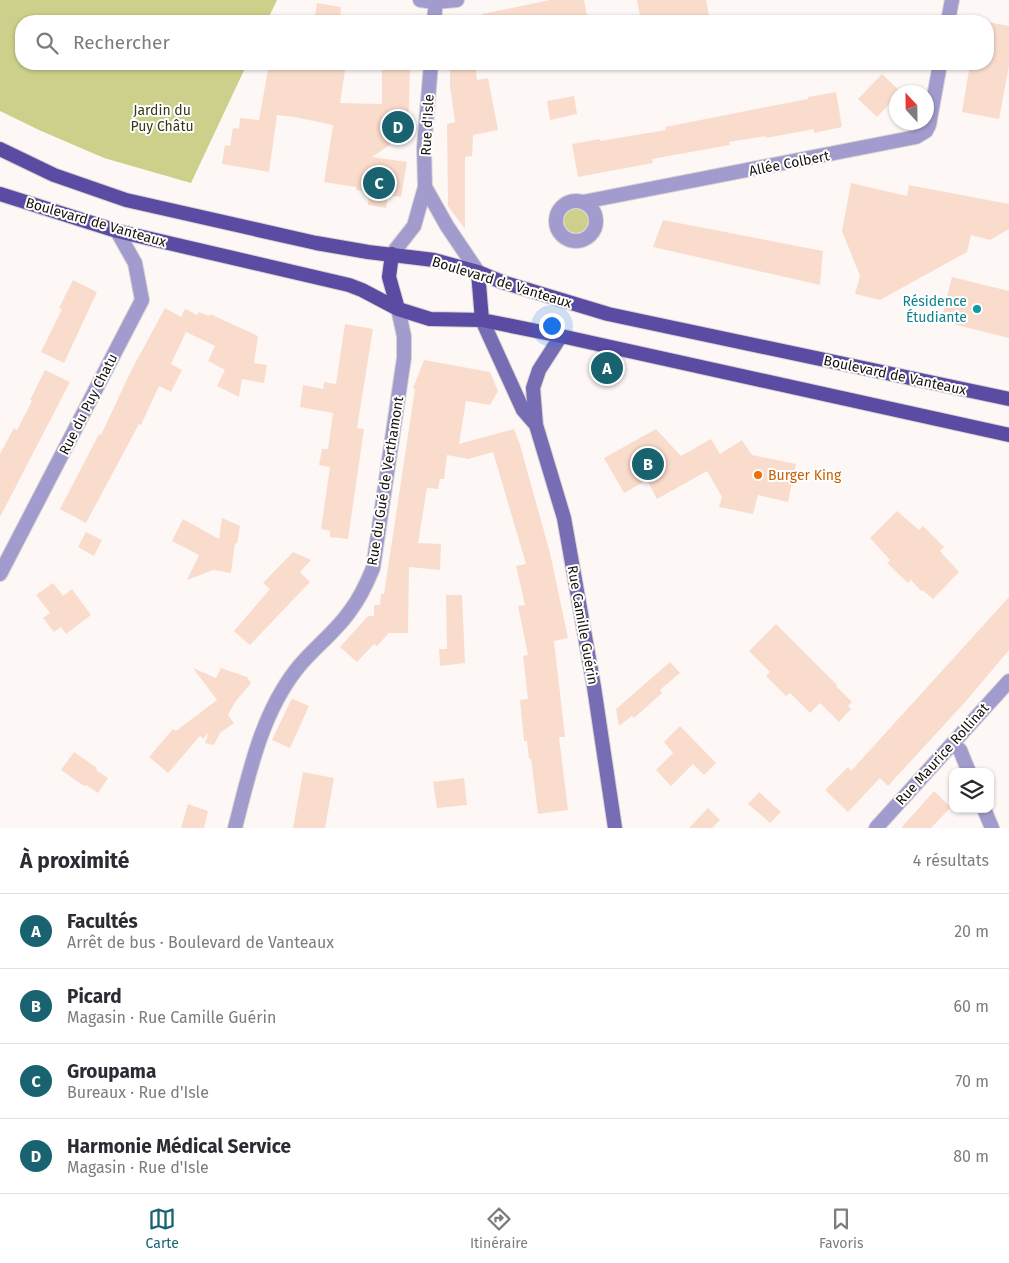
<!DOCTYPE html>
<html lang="fr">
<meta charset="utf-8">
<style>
:root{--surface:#fff;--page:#f7f7f7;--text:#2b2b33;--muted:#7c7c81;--line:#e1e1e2;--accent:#196370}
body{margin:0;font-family:"Fira Sans",sans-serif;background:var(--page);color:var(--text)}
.controls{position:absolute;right:15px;bottom:15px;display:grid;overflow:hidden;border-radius:10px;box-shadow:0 1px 4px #0004}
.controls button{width:45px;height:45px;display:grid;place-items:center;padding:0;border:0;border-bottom:1px solid var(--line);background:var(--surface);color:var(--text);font:25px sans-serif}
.compass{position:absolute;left:889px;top:85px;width:45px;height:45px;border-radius:50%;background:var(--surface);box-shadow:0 1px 4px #0004;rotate:338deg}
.you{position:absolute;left:551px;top:325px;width:18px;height:18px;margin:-12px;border:4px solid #fff;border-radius:50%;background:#1a73e8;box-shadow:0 0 0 8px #1a73e833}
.badge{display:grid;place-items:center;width:32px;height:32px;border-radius:50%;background:var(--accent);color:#fff;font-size:16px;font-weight:700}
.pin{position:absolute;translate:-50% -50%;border:2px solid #fff;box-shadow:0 1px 5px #0006}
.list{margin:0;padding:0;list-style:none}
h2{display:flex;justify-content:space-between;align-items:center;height:65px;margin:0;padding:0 20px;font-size:21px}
h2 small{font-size:16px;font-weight:400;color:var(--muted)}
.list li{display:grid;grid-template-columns:32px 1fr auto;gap:15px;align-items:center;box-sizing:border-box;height:75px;padding:0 20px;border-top:1px solid var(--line)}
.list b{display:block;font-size:19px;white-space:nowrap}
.list p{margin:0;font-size:16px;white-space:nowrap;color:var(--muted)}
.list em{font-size:16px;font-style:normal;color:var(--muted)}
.icon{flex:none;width:28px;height:28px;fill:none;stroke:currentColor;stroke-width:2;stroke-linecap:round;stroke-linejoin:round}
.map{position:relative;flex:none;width:1009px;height:828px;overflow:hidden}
.search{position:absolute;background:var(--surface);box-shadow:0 1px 4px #0004;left:15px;right:15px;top:15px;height:55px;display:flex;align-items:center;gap:12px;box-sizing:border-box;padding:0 18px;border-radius:20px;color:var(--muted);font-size:19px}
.sheet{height:365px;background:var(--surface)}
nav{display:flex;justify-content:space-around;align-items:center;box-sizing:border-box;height:70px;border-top:1px solid var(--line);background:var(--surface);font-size:14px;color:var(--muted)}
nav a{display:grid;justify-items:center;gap:2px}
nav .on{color:var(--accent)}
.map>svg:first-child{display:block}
.green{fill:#ccd08a}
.building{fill:#fadccc}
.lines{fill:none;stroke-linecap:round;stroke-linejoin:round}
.minor-casing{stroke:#d9d3d1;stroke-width:16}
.secondary-casing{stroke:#d9d3d1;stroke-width:16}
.primary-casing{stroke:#d9d3d1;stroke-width:16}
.minor{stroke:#a19ccd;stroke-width:14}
.secondary{stroke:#776db5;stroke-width:14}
.primary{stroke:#5b4ba2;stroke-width:14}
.culture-dot{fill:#0f9aa8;stroke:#fff;stroke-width:2}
.food-dot{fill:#e8710a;stroke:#fff;stroke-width:2}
.labels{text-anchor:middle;stroke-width:4;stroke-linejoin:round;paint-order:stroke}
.park-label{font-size:14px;fill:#383918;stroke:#fff}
.street-label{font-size:14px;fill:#19110d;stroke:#fff}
.culture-label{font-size:14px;fill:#0d838f;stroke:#fff;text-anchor:end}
.food-label{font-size:14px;fill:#c56008;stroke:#fff;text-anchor:start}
</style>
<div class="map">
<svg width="1009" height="828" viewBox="0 0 1009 828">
<rect width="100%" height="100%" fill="#fdf8f6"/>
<path class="green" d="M0,0H277L267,21H21V64H247L191,183L104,158L39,130L0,111Z
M564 221a12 12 0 1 1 24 0a12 12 0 1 1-24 0Z"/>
<path class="building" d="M550,0H584L588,21H483L482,14Z
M637,0H706L710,21H641Z
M317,3L341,7L340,21H314Z
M988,22L1009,26V66L999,119L962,112L970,64H988Z
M269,64H346L340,103L382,104V64H410L409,104L407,133L372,157L407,162L401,197L388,195L386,208L368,205L369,192L356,190V187L324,182L333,125L294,117L277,115L269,172L222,164L225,145L230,146L233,128L239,129L240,118L259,120Z
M450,64H475L477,80L488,78L498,130L473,135L472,156L465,157V229L448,206L447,124L455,122L450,86Z
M882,74L901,92H896V97L877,117L858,99Z
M836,92L842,127L814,133V129L766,138V136L729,142L730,145L652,159L653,163L578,177L572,144L600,139V141L666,130L665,127L761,108L808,99V97Z
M574,96L577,114L550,120L547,101Z
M851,183L907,196L909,185L1009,204V229L990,240L971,235L967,252L880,300L855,294L860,276L842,231Z
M663,220L823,251L820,285L653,247Z
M952,277L1009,291V338L941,321Z
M73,280L97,292L64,363L41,352L62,309L59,308Z
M165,308L181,317L185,309L197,315L199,312L209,316L210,314L258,336L254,363L267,365L264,383L242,379L239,397L217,386L225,370L208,361L215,346L186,332L171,364L182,370L171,392L159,386L141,425L139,424L86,523L60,509L99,434L101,435L131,371Z
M345,324L373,329L357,428L364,429L348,539L330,537V531L321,529L330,467L319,465L322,449H328L333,413L300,407L303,385L323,389L324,382L336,384Z
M424,360L490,372L498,391L490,405L466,401L459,444L514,429L520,445L550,553L568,638L554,641L565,737H559L568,810L538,814L531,759H529L527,741H524L520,700L528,699L523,656L528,655L518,606L525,605L516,566L526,564L493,452L468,459L447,455L444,479H440L438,489L427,488L418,543L441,544L440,570L409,567L408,633H389L377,646L374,644L357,662L340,647L368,616H374V605H380L381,594H384L415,389L413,388Z
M45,370L70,382L0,517V454L14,428L17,430L32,401L30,400Z
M656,429L681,456L711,439L720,454L742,440L752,455L796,464L788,502L758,495L753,514L719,507L722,497L707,471L657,499L647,480L624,493L604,458Z
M897,511L919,530L923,526L944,547L940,551L959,572L933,599L922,590L921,591L911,580L908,583L887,563L890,560L870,538Z
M222,518L240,526L237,544L235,543L231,573L213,570L187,580L199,555L172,541L183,519L219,539Z
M86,532L102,540L94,556L78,547Z
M293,552L311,560L300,572L310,582L250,645L234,631L270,589L263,583Z
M53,583L63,596L72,589L91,615L66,634L61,627L54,632L43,618L50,613L36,595Z
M446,595H462L465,663L440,666L439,649H447Z
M1009,597V650L967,700L888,786L880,778L848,812L825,790L848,767L851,771Z
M776,624L837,685L836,686L852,702L848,706L851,709L839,722L820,703L810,713L790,693L786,696L766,676L770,672L749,651Z
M670,662L680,673L660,690L662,693L634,718L632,716L619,726L616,709Z
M193,668L216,678L221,668L247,677L251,683L235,702L228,715L234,723L220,733L214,745L205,743L209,732L203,739L200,736L168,773L149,757L173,729L176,731L217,700Z
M293,699L309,706L290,748L272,740L291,700Z
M680,726L716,763L704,775L693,764L671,786L656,770L673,753L664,742Z
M74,752L97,768L96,770L108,778L98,793L86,785L84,786L61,770Z
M303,772L334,778L325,828H293Z
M464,778L467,805L437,808L433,782Z
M934,791L951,807L931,828H901Z
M759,792L781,812L770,823L748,804Z
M188,804L208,811L204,828H181Z
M708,808L720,820L712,828H689Z"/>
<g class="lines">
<g class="minor-casing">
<path id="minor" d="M420,0L435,2L457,0
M434,21L436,0
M948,21L952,0
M425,187L424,148L431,64
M556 221a20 20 0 1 1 40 0a20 20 0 1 1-40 0Z
M583,202L916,137L926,131L929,125L940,64
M392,254L414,226L425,187L447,226L478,272
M0,574L142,300L135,263L117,231
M952,744L960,750L969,772
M984,809L992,828
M235,828C249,774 261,715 296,670C312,649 335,633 350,611C360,598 367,583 373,568L404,358V336L398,309
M876,828L1009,681"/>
</g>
<g class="secondary-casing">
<path id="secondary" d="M482,320L523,410L536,425L564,518L594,687L615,828
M536,425L533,388L539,370L561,336"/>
</g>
<g class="primary-casing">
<path id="primary" d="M0,149L54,175L126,200L316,243L368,252L434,260L478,272L502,282L608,314L1009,399
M0,194L117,231L349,285L362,290L398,309L430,319L482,320L561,336L1009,435
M392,254L389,277L398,309
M478,272L482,320"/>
</g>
<use href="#minor" class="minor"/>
<use href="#secondary" class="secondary"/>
<use href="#primary" class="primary"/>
</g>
<circle class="culture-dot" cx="977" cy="309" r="5"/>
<circle class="food-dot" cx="758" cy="475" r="5"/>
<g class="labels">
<g class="park-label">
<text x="162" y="115">Jardin du<tspan x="162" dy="16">Puy Châtu</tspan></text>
</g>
<g class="street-label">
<text transform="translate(427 125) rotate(-87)" y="5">Rue d'Isle</text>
<text transform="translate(789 163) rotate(-11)" y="5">Allée Colbert</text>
<text transform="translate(96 222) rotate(16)" y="5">Boulevard de Vanteaux</text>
<text transform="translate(502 282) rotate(17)" y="5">Boulevard de Vanteaux</text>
<text transform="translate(895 375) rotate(12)" y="5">Boulevard de Vanteaux</text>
<text transform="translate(88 404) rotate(-63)" y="5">Rue du Puy Chatu</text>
<text transform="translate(385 481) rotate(-81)" y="5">Rue du Gué de Verthamont</text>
<text transform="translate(583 625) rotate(80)" y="5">Rue Camille Guérin</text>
<text transform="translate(942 754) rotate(-48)" y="5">Rue Maurice Rollinat</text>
</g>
<g class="culture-label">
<text x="967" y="306">Résidence<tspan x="967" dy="16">Étudiante</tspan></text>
</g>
<g class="food-label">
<text x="768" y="480">Burger King</text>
</g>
</g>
</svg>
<div class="controls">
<button><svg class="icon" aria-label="layers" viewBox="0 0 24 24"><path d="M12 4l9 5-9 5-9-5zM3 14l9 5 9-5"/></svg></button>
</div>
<svg class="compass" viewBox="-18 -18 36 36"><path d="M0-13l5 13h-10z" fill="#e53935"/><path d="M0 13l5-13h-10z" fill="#7c7c81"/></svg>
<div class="you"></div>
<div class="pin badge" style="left:607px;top:368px">A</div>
<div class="pin badge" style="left:648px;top:464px">B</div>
<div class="pin badge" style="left:379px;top:183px">C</div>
<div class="pin badge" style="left:398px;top:127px">D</div>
<div class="search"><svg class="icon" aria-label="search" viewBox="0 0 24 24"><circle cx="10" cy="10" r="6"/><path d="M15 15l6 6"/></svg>Rechercher</div>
</div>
<section class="sheet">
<h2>À proximité<small>4 résultats</small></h2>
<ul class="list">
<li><span class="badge">A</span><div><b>Facultés</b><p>Arrêt de bus · Boulevard de Vanteaux</p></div><em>20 m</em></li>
<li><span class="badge">B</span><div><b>Picard</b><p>Magasin · Rue Camille Guérin</p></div><em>60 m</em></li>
<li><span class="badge">C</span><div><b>Groupama</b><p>Bureaux · Rue d'Isle</p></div><em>70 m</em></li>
<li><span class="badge">D</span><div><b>Harmonie Médical Service</b><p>Magasin · Rue d'Isle</p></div><em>80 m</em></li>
</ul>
</section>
<nav>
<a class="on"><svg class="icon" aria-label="map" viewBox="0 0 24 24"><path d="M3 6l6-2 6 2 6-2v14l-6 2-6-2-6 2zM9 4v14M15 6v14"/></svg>Carte</a>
<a><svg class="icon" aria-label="directions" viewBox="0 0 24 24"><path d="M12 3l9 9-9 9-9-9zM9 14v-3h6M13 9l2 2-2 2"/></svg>Itinéraire</a>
<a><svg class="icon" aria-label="saved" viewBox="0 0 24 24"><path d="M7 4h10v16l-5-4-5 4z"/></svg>Favoris</a>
</nav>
